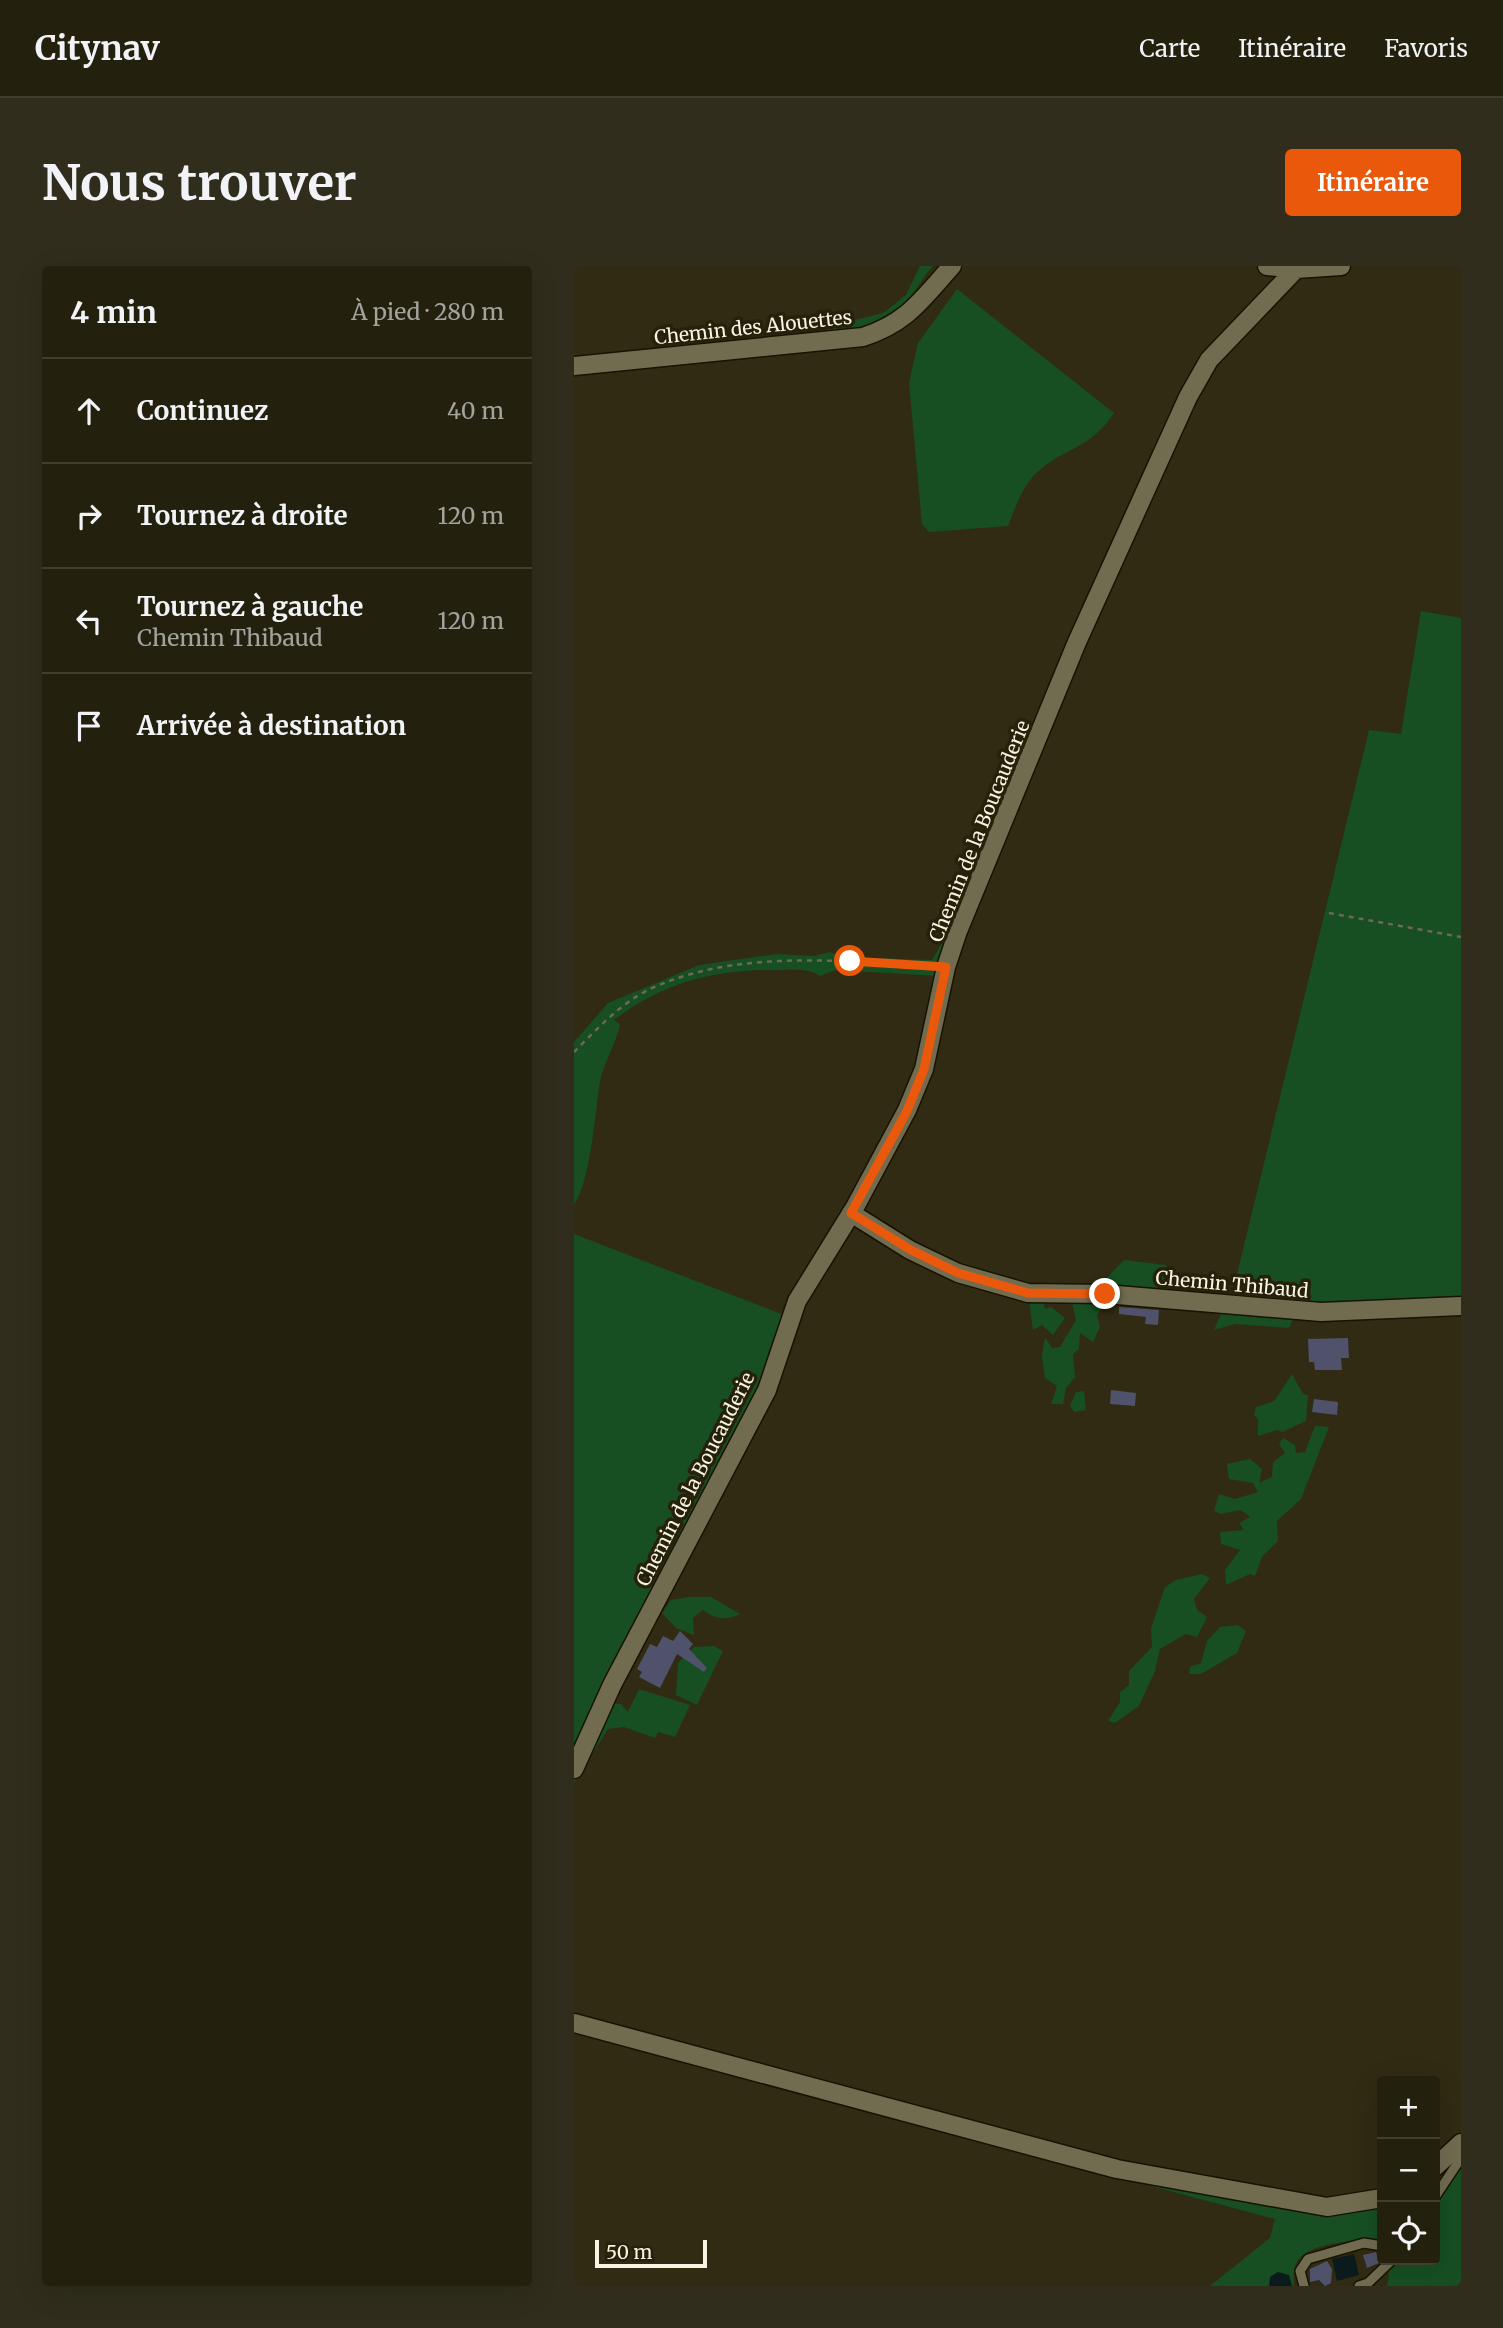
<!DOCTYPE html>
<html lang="fr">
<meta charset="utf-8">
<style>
:root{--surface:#24200e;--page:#302d1c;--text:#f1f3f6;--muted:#a3a39e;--line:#413e2e;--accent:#ea580c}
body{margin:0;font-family:Merriweather,serif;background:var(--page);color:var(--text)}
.controls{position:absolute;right:21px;bottom:21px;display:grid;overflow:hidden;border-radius:7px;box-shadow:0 7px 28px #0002}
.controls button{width:63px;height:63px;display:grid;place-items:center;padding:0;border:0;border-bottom:2px solid var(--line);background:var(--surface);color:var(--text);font:35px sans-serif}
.scale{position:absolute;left:21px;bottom:18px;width:112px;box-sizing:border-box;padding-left:7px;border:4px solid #f7f4e4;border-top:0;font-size:19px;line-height:24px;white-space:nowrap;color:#f7f4e4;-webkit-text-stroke:5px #262108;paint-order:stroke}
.stop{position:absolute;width:21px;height:21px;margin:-16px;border:5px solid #ea580c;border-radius:50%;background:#fff}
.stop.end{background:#ea580c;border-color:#fff;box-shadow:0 2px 7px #0008}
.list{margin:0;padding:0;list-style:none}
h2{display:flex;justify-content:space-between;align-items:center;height:91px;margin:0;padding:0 28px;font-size:30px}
h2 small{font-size:23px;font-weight:400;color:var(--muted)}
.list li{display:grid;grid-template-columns:46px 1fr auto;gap:21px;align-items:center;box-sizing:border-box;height:105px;padding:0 28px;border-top:2px solid var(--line)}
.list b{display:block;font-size:26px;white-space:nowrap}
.list p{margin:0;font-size:23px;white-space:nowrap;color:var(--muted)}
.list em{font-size:23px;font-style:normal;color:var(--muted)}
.icon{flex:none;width:38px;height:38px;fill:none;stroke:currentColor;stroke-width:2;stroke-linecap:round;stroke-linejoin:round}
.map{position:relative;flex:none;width:887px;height:2020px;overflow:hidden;border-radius:7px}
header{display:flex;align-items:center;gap:42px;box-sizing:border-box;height:98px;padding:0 35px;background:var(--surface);border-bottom:2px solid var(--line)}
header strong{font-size:33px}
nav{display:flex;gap:38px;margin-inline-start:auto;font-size:24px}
.intro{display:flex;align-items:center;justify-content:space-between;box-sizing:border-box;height:168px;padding:0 42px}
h1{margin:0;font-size:49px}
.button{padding:18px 32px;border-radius:7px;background:var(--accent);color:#fff;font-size:24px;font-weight:700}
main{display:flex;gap:42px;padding:0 42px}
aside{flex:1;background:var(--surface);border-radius:7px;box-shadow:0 7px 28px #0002}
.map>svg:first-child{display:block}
.green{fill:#174f22}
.water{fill:#0b1b1d}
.building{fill:#50516a}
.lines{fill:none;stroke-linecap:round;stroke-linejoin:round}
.service-casing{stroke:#181300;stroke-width:12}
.minor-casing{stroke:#181300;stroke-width:21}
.path{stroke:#6d6953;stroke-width:2.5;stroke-dasharray:5 5;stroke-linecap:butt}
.service{stroke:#716c50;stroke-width:9}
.minor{stroke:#716c50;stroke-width:18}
.route{stroke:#ea580c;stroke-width:9}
.labels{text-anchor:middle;stroke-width:7;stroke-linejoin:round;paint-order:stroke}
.street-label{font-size:19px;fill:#f7f4e4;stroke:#262108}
</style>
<header>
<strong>Citynav</strong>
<nav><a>Carte</a><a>Itinéraire</a><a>Favoris</a></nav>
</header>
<div class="intro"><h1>Nous trouver</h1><a class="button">Itinéraire</a></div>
<main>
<aside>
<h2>4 min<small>À pied · 280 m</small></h2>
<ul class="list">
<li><svg class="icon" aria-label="ahead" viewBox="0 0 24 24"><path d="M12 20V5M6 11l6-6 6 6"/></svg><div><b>Continuez</b></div><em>40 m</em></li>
<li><svg class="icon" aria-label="right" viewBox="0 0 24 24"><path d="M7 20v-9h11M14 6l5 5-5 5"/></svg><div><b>Tournez à droite</b></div><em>120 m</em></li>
<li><svg class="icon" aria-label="left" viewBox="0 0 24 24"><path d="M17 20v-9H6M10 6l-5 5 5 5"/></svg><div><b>Tournez à gauche</b><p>Chemin Thibaud</p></div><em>120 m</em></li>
<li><svg class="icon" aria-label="arrive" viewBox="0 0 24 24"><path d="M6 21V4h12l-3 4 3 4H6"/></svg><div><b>Arrivée à destination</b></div></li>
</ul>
</aside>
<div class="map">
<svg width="887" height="2020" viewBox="0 0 887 2020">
<rect width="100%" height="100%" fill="#302b12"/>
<path class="green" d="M346,0H359C349,10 343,24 333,35C312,60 276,69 244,68L246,63L309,47L332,29Z
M383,23L540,147C516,183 496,179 467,203C449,217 442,240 434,260L355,266L348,258L335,117L344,77Z
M847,345L887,352V1037L746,1041L531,1033L523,1050L526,1061L519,1076L506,1067L505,1083L499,1088L501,1111L492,1122L489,1138H477L483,1120L471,1112L468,1090L471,1071L478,1082L486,1081L502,1054L497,1033L525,1020L550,994L592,999L596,1014L606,1027L657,1033L795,464L827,468Z
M383,650L362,710L262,704L246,710C234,702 219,704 204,704C142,703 90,716 40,754L46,758C42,778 30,796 26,815C21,847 17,913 0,939V776L34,737L125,699L203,688L240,690L256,686L268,691L358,694Z
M0,968L210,1049L197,1097L34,1438H47L54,1446L65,1423L116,1439L101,1471L84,1466L81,1472L50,1461L34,1463L0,1517Z
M455,1033H469L471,1043L477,1041L491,1052L479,1069L468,1059L459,1064Z
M648,1045L721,1049L715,1062L661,1058L640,1064Z
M718,1108L729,1128L734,1129L732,1155L708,1166L703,1164L684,1170V1153L680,1149L682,1141L700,1135Z
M510,1125L512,1144L500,1146L496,1140L502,1126Z
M741,1160L755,1161L727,1233L703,1255L704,1275L688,1291L681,1310L676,1308L652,1319L651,1304L666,1284L647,1278L646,1266L670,1264L665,1257L676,1251L667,1244L647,1248L640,1245L645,1228L661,1233L684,1226L679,1217L655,1213L653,1198L676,1193L688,1203L685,1217L698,1211L699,1196L711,1187L705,1178L709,1172L721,1179L722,1187L731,1186Z
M628,1308L636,1312L620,1333L623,1344L633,1351L623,1371L612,1368L586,1383L581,1405L565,1440L541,1457L534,1455L546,1436V1426L555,1419V1405L578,1381L577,1362L591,1321L602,1314Z
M115,1331H137L166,1348C152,1355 141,1353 129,1344L119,1352L120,1369L102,1362L88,1347L97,1334Z
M664,1359L672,1365L663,1387L627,1408H615L616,1401L627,1397L633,1375L646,1361Z
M140,1380L149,1385L123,1439L102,1429L104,1397L120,1381Z
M887,1901V2020H813L815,2006L825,1994H861V1941Z
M528,1907L740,1943L808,1937V1974C788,1973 730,1976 722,1998C719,2004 720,2014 720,2020H636L696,1972L701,1953Z"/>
<path class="water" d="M780,1988L785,2009L763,2015L758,1993Z
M704,2006L715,2009L718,2020H695L696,2011Z"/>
<path class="building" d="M545,1041L585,1044L584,1059L571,1058L572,1051L545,1048Z
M774,1072L775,1092H767L768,1104H741L740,1096H735L734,1073Z
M537,1124L562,1127L561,1140L536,1138Z
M740,1133L764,1136L763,1149L738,1146Z
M106,1365L119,1378L115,1383L133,1402L130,1406L103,1388L86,1422L65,1411L68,1406L63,1403L76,1378L83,1381L89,1370L99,1375Z
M802,1986L805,1997L793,2002L789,1989Z
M753,1995L758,2003L757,2017L751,2020L745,2014L736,2016V2003Z"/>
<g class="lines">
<g class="service-casing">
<path id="service" d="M861,1931L887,1892
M730,2020L726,2005L734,1993L790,1977L808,1980
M785,2020L794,2017L818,1994"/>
</g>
<g class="minor-casing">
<path id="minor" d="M693,0L722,3L767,0
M0,100L289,71C334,56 347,34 378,0
M277,947L336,984L384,1007L454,1027L531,1028L747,1046L887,1040
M0,1503L38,1419L193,1124L223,1035L281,941L333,844L350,803L372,701L384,665L503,376L614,131L635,94L722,3
M0,1757L543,1903L753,1941L808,1932
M861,1901L887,1877"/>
</g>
<path class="path" d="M755,647L887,671
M0,786C22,764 46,738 74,724C160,683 263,695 355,700"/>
<use href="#service" class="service"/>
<use href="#minor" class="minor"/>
</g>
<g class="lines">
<path class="route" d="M276,695L372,701L350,803L333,845L277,947L337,984L384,1007L454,1027L531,1028"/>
</g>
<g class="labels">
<g class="street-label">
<text transform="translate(179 61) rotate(-6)" y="7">Chemin des Alouettes</text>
<text transform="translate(405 565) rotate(-68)" y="7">Chemin de la Boucauderie</text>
<text transform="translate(658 1018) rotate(5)" y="7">Chemin Thibaud</text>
<text transform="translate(121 1213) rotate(-63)" y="7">Chemin de la Boucauderie</text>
</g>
</g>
</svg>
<div class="controls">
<button>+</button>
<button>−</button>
<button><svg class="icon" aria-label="locate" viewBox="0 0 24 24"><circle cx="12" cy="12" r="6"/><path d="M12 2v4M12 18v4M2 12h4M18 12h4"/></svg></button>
</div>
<div class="scale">50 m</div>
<div class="stop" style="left:276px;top:695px"></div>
<div class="stop end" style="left:531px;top:1028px"></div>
</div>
</main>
